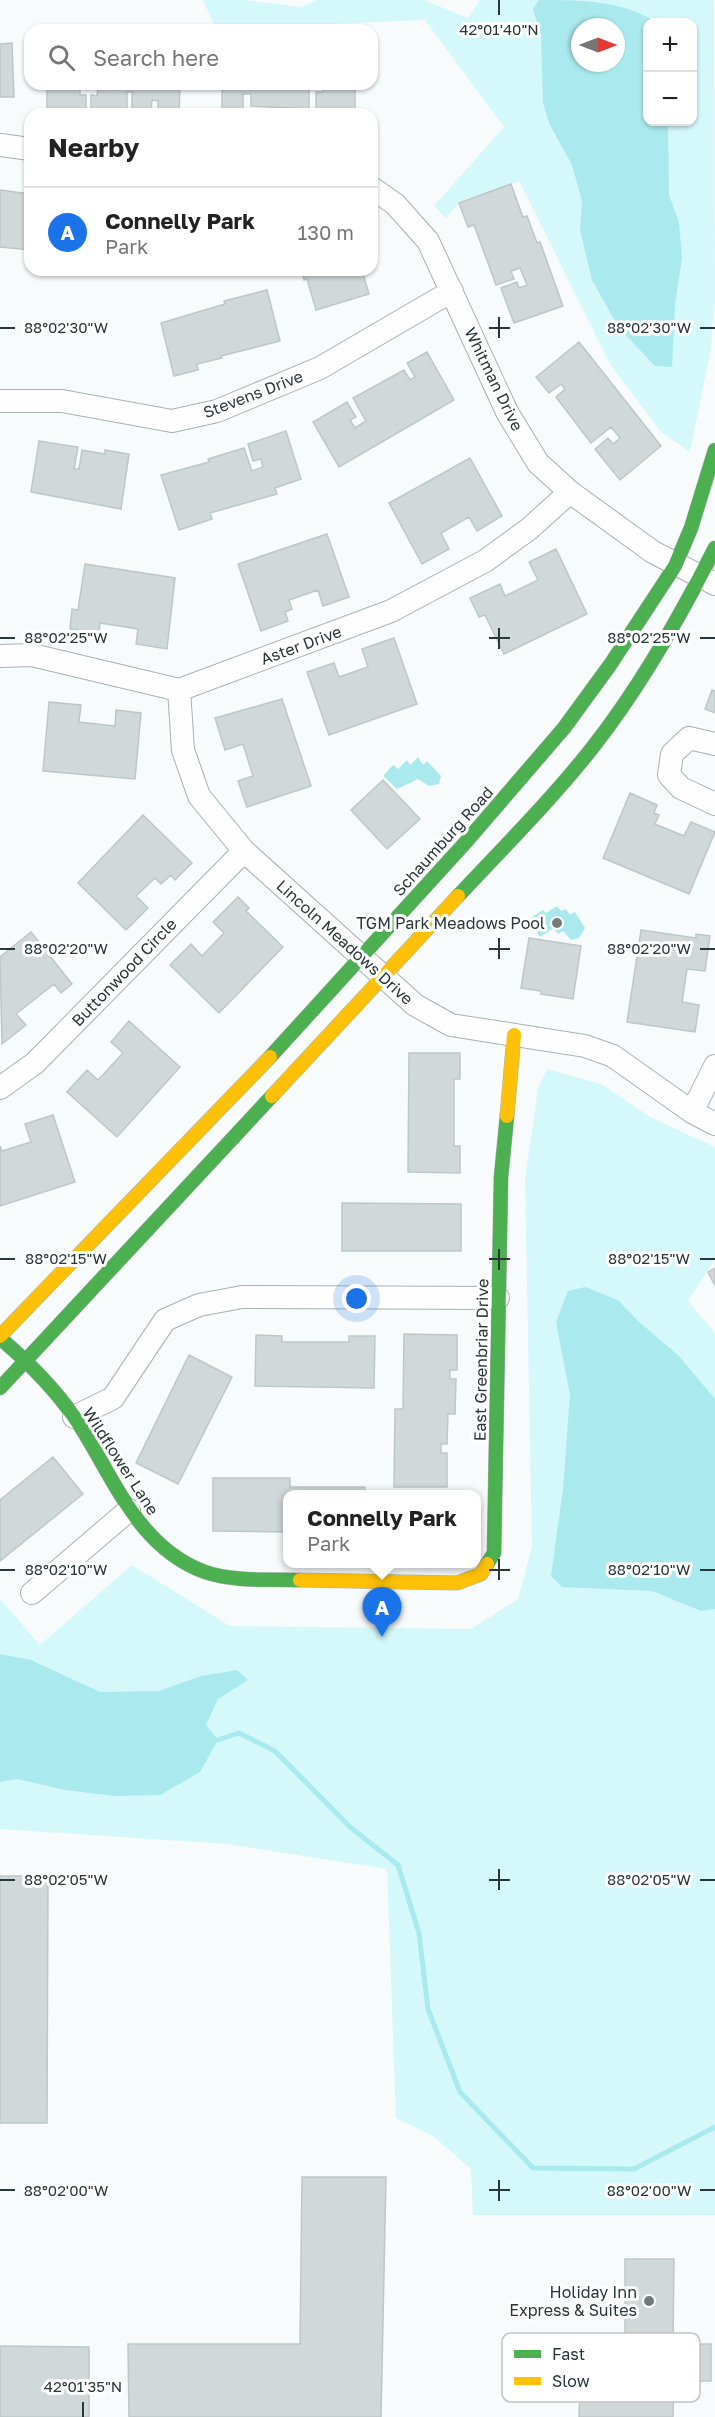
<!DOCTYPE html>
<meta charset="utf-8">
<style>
:root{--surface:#fff;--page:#f2f2f2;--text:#222;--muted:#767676;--line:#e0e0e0;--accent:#1a73e8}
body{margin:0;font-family:"Golos Text",sans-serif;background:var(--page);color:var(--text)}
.controls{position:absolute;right:18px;top:18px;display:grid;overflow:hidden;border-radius:12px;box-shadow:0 2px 4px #0004}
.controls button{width:54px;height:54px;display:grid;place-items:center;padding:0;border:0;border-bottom:2px solid var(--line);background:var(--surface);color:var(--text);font:30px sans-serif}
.compass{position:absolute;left:571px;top:18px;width:54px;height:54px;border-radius:50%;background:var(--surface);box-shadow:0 2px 4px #0004;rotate:90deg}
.you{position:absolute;left:357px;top:1299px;width:21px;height:21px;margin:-15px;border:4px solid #fff;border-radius:50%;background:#1a73e8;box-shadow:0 0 0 9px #1a73e833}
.badge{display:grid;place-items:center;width:39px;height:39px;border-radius:50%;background:var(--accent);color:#fff;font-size:20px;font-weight:700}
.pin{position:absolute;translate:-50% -50px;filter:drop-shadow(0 2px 3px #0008)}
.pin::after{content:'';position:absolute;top:32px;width:21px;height:18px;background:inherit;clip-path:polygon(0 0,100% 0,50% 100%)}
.popup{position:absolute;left:283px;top:1490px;width:198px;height:78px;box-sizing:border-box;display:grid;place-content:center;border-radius:12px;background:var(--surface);filter:drop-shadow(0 2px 4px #0005);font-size:20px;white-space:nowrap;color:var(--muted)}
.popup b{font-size:22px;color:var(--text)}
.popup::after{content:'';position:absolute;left:50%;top:100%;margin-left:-12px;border:12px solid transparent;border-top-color:var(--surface)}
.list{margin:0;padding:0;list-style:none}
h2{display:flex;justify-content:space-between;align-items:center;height:78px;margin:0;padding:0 24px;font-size:26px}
h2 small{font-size:20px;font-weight:400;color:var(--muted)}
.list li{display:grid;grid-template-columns:39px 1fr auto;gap:18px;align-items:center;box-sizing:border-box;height:90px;padding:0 24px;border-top:2px solid var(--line)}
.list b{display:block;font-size:22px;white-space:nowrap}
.list p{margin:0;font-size:20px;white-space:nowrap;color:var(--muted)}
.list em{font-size:20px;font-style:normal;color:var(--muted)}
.icon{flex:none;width:33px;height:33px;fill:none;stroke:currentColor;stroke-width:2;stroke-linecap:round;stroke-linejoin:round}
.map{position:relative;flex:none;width:715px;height:2417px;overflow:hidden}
.search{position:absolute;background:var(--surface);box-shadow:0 2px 4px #0004;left:24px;top:24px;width:354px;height:66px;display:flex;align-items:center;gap:15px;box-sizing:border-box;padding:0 21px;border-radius:18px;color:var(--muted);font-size:22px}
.panel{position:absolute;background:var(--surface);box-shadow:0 2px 4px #0004;left:24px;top:108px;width:354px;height:168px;border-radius:18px}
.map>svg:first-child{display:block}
.green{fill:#d5f8fa;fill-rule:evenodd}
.water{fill:#aae9ee;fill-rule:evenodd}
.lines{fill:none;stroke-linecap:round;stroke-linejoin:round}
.stream{stroke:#aae9ee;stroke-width:5}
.building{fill:#d0d8d9;stroke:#bec7c7;stroke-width:1.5}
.street-casing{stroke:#a9b1b2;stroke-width:24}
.fast-casing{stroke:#a9b1b2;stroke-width:15}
.slow-casing{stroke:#a9b1b2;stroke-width:15}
.street{stroke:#fefefe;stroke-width:22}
.fast{stroke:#4caf50;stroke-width:14}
.slow{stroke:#ffc107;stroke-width:14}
.ticks{fill:none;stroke:#283738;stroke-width:2}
.poi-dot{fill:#707c7c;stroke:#fff;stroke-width:2}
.labels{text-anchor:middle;stroke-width:6;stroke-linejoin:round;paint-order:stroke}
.street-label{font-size:16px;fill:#283738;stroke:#fff}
.poi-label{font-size:16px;fill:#283738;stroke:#fff;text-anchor:end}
.key{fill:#fff;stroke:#bec3c3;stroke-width:1.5}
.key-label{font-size:16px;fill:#283738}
.ticks-label{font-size:15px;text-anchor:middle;fill:#283738;stroke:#fff;stroke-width:6;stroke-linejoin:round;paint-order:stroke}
</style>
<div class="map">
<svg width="715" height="2417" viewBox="0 0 715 2417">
<rect width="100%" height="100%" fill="#f7fbfb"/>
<path class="green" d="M203,0H243L302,7L316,0H424L468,18L480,0H714L715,298L711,348L690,452L661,432L610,364L519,181L457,205L446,218L434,206L504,127L425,20L216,29ZM648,22H692V122H648ZM580,27H616V63H580Z
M547,1069L601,1084L652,1118L715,1147V1259L688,1301L715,1333V2215H473L471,2169L433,2136L396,2118L387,1869L227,1844L0,1829V1599L40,1645L132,1565L230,1626L471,1629L518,1599L532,1547L525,1179L538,1089Z"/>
<path class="water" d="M539,0C579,0 621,0 656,22H648V122H668L669,195L679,222L682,258L675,304L672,367L655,366L619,328L592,280L580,230L582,201L572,165L549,123L543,102L541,36L533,9ZM580,27H616V63H580Z
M418,757L423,765L427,761L441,776L439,784L429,786L418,779L397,789L383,776L393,765L398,769L407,760L410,765Z
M557,906L561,911L566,909L570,915L575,912L585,928L579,938L571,940L563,931L558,934L554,928L540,937L529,919L543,910L546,913Z
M585,1287L618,1300L638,1321L679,1356L715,1399V1609L701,1611L652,1591L562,1587L551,1576L563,1489L570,1395L556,1322L568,1291Z
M0,1654L31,1660L100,1692L159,1691L201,1676L237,1670L248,1680L218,1699L206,1725L218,1740L200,1772L160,1795L115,1796L65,1790L17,1779L0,1782Z"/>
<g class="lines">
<path class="stream" d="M218,1740L239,1733L275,1751L350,1827L398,1865L419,1933L428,2009L460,2092L533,2168L634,2169L715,2127"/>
</g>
<path class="building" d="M12,43L14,97H0V44Z
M47,84H180L179,114H158V101L152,100L151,112H132V92H127V113H91V95L97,96L98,86H80V95H86V113L47,112Z
M222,84H309V109L251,106V94H243V110L222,109Z
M323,84H355V110H316V92H323Z
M511,184L523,217L527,216L537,243L540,242L563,306L514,323L501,288L517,282L519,288L527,285L520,268L511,271L514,279L496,285L474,225L468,227L459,203Z
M0,190L30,194V250L0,247Z
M301,270H362L369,294L316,310L307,279L304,280Z
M267,290L280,341L221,356L222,358L197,364L198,370L174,376L161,323L225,304L224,301Z
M579,342L661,446L620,480L595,449L608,438L613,444L620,438L611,427L591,443L556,397L565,389L561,384L549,393L536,377Z
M427,352L454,400L339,467L313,422L347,402L356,417L350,420L355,428L366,421L353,398L404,370L410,380L415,377L407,363Z
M286,431L301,479L275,488L277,494L210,513L212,519L179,530L161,475L209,462L208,459L244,448L252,471L263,467L261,459L253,461L248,444Z
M39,441L78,447L74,469H79L82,450L105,454V450L129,454L121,509L31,492Z
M470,458L502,516L477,531L469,517L441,533L449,549L422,564L389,503Z
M327,534L349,597L323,606L318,590L289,600L292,609L285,612L288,621L261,631L238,564Z
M556,549L587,614L504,654L485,615L479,617L470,598L500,584L505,596L538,580L529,562Z
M85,564L175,578L167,649L136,644L138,629L100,623L99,634L70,629L72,609L78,610Z
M394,638L417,704L329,735L307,672L334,663L339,677L368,667L362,649Z
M712,690L715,691V713L705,709Z
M282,699L311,786L247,807L238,781L253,776L243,744L225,750L215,718Z
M49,702L81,705L79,722L115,726L116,710L141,713L135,779L43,771Z
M383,780L420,819L387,849L351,810Z
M630,793L657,805L654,813L659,815L655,824L684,836L691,822L715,832L689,894L603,858Z
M143,815L192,863L175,880L171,875L161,884L155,878L136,896L148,908L126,930L78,883Z
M238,897L249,908L246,911L283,947L219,1013L170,965L191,944L202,956L224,933L213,922Z
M641,930L696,938V934L710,936L705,971L687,969L682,1002L699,1005L695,1032L627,1022Z
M31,932L72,984L61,993L54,984L16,1014L26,1025L2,1044L0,957Z
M529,938L581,946L573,999L541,994V991L521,988Z
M129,1021L180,1067L117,1137L67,1092L87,1070L98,1080L123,1053L111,1042Z
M409,1053H460V1079H454V1146H460V1173L408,1172Z
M53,1115L75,1182L0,1206V1146L2,1151L31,1142L25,1124Z
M342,1203L461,1204V1251H342Z
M715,1268V1286L708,1272Z
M404,1334L457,1335V1370H450V1379H456L455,1414H448L447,1444H441V1453H447V1487H394L395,1409H403Z
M256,1335L282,1336V1342H349V1336H375L374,1388L255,1386Z
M189,1355L232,1377L178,1484L136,1463Z
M53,1457L83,1494L0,1561V1500Z
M213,1478H290V1487H365V1494H288L287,1539V1532L213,1531Z
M0,1876H48L47,2123H0Z
M302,2177H386L381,2417H129L128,2344H300Z
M625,2259H674L673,2344H711V2381H674L673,2417H579L580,2390L616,2377L617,2345L625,2346Z
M0,2346L89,2347V2417H0Z"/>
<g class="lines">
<g class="street-casing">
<path id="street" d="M0,145L30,149
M372,188L395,204L428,241L507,412L538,463L570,492L653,552L715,584
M0,401H62L172,421L217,411L320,368L452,291
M0,656L32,655L179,690L391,611L485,561L529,529L570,492
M179,690L183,750L199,796L244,851L415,1005L451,1025L585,1046L613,1056L692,1112L715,1124
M715,744L689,738L672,754L669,775L681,788L715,804
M0,1088L35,1063L244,851
M692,1112L715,1066
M74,1417L113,1398L165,1320L199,1305L242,1297L498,1298
M32,1593L129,1510"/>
</g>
<g class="fast-casing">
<path id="fast" d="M458,896C504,847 552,799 593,747C641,686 680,617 715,548
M270,1057L465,843L564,728L610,665L675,566L691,528L715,450
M0,1338C27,1361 54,1388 75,1418C112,1473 136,1547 205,1572C234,1582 270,1579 300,1580
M0,1388L272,1096
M487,1564L494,1553L501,1177L507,1116"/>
</g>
<g class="slow-casing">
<path id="slow" d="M272,1096L458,896
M507,1116L514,1035
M0,1336L270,1057
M300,1580L457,1583L481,1574L487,1564"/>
</g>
<use href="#street" class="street"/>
<use href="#fast" class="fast"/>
<use href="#slow" class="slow"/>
</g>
<path class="ticks" d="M499,0V15M499,317V338M0,328H15M489,328H510M700,328H715M499,628V649M0,638H15M489,638H510M700,638H715M499,938V959M0,949H15M489,949H510M700,949H715M499,1249V1270M0,1259H15M489,1259H510M700,1259H715M499,1559V1580M0,1570H15M489,1570H510M700,1570H715M499,1869V1890M0,1880H15M489,1880H510M700,1880H715M499,2180V2201M0,2190H15M489,2190H510M700,2190H715M83,2402V2417"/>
<g class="poi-dot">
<circle cx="557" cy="923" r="6"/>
<circle cx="649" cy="2301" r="6"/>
</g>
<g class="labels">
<g class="street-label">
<text transform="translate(494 379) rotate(64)" y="6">Whitman Drive</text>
<text transform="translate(253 394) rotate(-21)" y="6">Stevens Drive</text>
<text transform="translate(301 645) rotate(-20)" y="6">Aster Drive</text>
<text transform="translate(443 841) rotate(-48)" y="6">Schaumburg Road</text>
<text transform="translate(345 942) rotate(42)" y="6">Lincoln Meadows Drive</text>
<text transform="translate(124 972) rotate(-46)" y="6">Buttonwood Circle</text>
<text transform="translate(481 1360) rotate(-89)" y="6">East Greenbriar Drive</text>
<text transform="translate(121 1461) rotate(57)" y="6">Wildflower Lane</text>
</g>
<g class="poi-label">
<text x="545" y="929">TGM Park Meadows Pool</text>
<text x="637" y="2298">Holiday Inn<tspan x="637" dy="18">Express &amp; Suites</tspan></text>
</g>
</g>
<rect x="502" y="2333" width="198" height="69" rx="9" class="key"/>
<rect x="514" y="2350" width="27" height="8" fill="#4caf50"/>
<rect x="514" y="2377" width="27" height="8" fill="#ffc107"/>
<g class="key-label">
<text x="552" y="2360">Fast</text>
<text x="552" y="2387">Slow</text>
</g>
<g class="ticks-label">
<text x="499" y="35">42°01'40"N</text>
<text x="649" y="333">88°02'30"W</text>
<text x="66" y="333">88°02'30"W</text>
<text x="66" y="643">88°02'25"W</text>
<text x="649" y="643">88°02'25"W</text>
<text x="66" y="954">88°02'20"W</text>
<text x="649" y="954">88°02'20"W</text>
<text x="649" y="1264">88°02'15"W</text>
<text x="66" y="1264">88°02'15"W</text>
<text x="649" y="1575">88°02'10"W</text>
<text x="66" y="1575">88°02'10"W</text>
<text x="66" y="1885">88°02'05"W</text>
<text x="649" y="1885">88°02'05"W</text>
<text x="66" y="2196">88°02'00"W</text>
<text x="649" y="2196">88°02'00"W</text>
<text x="83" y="2392">42°01'35"N</text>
</g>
</svg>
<div class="controls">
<button>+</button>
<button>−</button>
</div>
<svg class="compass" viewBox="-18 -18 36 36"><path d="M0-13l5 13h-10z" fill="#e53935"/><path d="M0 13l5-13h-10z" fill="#767676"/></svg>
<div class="you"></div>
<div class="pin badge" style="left:382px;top:1637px">A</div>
<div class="popup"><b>Connelly Park</b>Park</div>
<div class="search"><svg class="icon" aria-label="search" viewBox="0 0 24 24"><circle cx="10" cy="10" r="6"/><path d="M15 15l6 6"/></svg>Search here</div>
<section class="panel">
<h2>Nearby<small></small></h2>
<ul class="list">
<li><span class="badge">A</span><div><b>Connelly Park</b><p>Park</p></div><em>130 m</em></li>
</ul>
</section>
</div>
